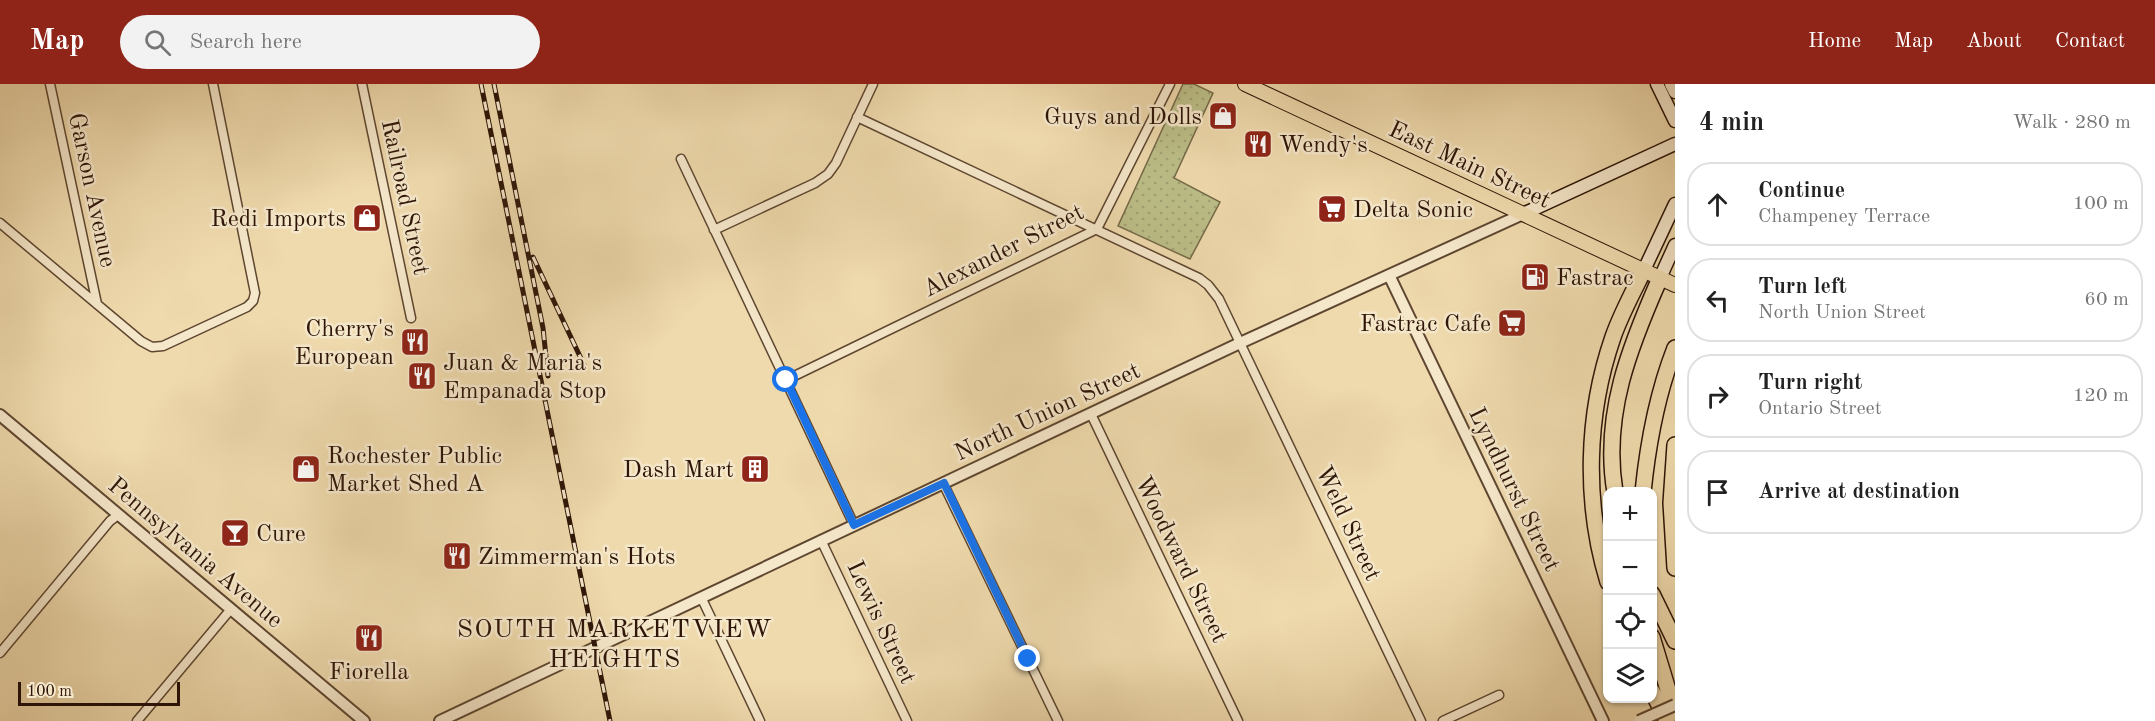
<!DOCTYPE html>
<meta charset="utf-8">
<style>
:root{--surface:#fff;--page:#f2f2f2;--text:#222;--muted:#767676;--line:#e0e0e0;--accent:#8f2418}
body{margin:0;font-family:"Old Standard TT",serif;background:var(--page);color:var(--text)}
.controls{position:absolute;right:18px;bottom:18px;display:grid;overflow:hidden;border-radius:12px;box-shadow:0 2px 4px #0004}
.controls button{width:54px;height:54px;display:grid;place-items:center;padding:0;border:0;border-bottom:2px solid var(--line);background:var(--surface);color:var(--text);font:30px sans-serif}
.scale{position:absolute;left:18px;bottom:15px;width:162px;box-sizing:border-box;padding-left:6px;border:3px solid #2e1507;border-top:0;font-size:16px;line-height:21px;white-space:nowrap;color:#2e1507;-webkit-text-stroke:4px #f5e7ca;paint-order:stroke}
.stop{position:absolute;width:18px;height:18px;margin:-14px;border:4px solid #1a73e8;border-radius:50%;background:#fff}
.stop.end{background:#1a73e8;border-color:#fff;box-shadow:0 2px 6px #0008}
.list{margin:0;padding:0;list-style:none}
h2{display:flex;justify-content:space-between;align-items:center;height:78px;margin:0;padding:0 24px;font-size:26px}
h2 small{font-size:20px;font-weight:400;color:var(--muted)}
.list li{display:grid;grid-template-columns:39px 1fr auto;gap:18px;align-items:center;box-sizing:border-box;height:84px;margin:0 12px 12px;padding:0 12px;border:2px solid var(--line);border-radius:24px}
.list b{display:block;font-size:22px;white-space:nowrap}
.list p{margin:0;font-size:20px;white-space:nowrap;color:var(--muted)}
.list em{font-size:20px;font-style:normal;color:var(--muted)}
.icon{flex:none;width:33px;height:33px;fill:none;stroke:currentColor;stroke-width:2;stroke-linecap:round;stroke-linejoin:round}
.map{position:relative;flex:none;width:1675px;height:637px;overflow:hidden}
header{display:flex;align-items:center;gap:36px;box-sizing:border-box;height:84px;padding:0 30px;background:var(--accent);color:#fff}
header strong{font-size:28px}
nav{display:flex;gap:33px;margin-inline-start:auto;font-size:21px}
.search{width:420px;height:54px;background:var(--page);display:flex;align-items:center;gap:15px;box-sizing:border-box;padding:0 21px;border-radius:33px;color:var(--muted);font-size:22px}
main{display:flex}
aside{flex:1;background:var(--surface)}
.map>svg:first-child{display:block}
.grass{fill:url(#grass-dots);stroke:#756a48;stroke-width:1.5}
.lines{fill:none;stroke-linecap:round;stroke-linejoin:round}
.minor-casing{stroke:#5e4630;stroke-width:11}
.tertiary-casing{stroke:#5e4630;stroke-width:14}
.secondary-casing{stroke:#2e1507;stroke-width:15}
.primary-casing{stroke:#2e1507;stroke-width:16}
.motorway-casing{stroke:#2e1507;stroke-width:18}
.minor{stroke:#f5e7ca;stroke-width:8}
.tertiary{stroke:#f5e7ca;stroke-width:10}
.secondary{stroke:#f5e7ca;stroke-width:12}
.primary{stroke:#efdaad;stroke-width:14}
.motorway{stroke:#efdaad;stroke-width:15}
.rail-casing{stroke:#2e1507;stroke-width:5}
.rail{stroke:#f5e7ca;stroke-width:3;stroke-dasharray:9;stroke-linecap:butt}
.tertiary-bridge-casing{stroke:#5e4630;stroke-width:14;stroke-linecap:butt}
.tertiary-bridge{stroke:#f5e7ca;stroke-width:10}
.route{stroke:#1a73e8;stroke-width:8}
.labels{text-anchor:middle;stroke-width:5;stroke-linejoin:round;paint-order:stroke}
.poi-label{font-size:24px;fill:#2e1507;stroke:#f5e7ca;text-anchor:start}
.street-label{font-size:24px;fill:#2e1507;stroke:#f5e7ca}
.neighbourhood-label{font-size:26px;letter-spacing:1.5px;fill:#2e1507;stroke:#f5e7ca}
</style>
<header>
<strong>Map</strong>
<div class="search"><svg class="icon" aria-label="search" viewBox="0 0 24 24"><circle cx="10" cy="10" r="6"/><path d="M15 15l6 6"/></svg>Search here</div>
<nav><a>Home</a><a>Map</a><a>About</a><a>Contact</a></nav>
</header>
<main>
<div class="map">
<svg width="1675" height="637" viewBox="0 0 1675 637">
<defs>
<pattern id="grass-dots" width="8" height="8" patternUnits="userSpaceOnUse" patternTransform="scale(1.5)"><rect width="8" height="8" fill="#bcbe88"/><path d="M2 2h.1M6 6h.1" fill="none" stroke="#a2a274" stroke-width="1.8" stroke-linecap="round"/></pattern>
</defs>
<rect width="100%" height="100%" fill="#efdaad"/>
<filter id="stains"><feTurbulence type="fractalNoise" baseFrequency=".00333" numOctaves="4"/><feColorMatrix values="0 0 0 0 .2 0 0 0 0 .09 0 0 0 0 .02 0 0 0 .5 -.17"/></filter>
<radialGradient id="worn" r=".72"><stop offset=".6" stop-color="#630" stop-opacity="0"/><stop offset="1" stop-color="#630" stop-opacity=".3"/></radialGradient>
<path class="grass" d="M1183,0H1194L1213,9L1174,94L1220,118L1190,175L1118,142Z"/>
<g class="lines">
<g class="minor-casing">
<path id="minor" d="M50,0L97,220
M362,0L411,234
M857,33L1199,194L1208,201L1219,215L1421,637
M681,75L854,441
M0,139L141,257L152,263L163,262L247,223L253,217L255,209L213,0
M714,146L815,99L828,90L836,79L873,0
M786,296L1097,145L1170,0
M1091,330L1238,637
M943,399L1058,637
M821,456L907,637
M702,515L760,637
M0,569L110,437L118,431
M137,637L231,525
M1443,637L1499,611"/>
</g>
<g class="tertiary-casing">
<path id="tertiary" d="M1389,191L1603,637
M0,331L364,637
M440,637L1240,259L1523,130"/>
</g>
<g class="secondary-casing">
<path id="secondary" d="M1657,0L1675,37
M1671,0L1675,8
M1523,130L1675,60
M1644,186L1675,120
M1660,194L1675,161"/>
</g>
<g class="primary-casing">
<path id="primary" d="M1245,0L1675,201"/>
</g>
<g class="motorway-casing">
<path id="motorway" d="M1675,361L1671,419L1675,484
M1615,408C1602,331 1630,262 1660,194
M1643,408C1648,359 1657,310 1675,264
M1608,498C1584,419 1586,331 1613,253C1621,230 1633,208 1644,186
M1652,510L1675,557
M1652,553L1675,629
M1652,607L1667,637"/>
</g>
<use href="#minor" class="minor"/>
<use href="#tertiary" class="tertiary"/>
<use href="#secondary" class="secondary"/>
<use href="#primary" class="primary"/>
<use href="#motorway" class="motorway"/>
<g class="rail-casing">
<path id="rail" d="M481,0L610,637
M494,0L543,244L548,292
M533,173L585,283"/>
</g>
<use href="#rail" class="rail"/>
<g class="tertiary-bridge-casing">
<path id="tertiary-bridge" d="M1639,637L1675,621"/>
</g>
<use href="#tertiary-bridge" class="tertiary-bridge"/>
</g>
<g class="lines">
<path class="route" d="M786,296L854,441L944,399L1028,575"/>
</g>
<defs>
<g id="shop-square" transform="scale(1.5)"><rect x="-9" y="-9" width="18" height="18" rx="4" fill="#8f2418" stroke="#f5e7ca"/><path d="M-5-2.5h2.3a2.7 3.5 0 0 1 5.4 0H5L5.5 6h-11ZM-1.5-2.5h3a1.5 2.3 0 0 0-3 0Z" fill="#fff"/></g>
<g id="restaurant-square" transform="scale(1.5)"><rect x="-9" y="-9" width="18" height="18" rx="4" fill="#8f2418" stroke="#f5e7ca"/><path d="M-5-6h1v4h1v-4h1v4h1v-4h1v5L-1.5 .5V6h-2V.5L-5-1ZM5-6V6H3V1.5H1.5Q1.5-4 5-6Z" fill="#fff"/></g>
<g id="supermarket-square" transform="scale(1.5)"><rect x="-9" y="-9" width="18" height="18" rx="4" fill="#8f2418" stroke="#f5e7ca"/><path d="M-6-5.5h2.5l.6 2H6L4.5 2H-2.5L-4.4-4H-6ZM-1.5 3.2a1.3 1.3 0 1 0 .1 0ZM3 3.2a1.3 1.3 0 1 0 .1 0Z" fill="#fff"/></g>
<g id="fuel-square" transform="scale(1.5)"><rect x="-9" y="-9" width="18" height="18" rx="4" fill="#8f2418" stroke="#f5e7ca"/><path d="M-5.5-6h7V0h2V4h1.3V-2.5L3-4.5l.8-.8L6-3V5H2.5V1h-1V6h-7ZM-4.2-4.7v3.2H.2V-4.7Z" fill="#fff"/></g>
<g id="building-square" transform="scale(1.5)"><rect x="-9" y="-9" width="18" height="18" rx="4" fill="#8f2418" stroke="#f5e7ca"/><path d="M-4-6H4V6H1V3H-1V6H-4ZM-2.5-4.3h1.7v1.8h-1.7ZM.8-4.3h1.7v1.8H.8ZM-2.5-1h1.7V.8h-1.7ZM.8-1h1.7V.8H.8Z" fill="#fff"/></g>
<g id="bar-square" transform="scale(1.5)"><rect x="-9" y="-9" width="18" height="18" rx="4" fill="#8f2418" stroke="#f5e7ca"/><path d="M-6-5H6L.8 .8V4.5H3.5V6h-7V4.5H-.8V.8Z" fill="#fff"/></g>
</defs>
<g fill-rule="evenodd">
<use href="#shop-square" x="1223" y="32"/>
<use href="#restaurant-square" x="1258" y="60"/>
<use href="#supermarket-square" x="1332" y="125"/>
<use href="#shop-square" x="367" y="134"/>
<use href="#fuel-square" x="1535" y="193"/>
<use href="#supermarket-square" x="1512" y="239"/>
<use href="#restaurant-square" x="415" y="258"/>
<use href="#restaurant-square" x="422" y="292"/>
<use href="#shop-square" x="306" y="385"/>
<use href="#building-square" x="755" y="385"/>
<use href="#bar-square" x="235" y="449"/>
<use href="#restaurant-square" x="457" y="472"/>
<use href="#restaurant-square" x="369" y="554"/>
</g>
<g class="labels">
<g class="poi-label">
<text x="1202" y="40" text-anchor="end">Guys and Dolls</text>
<text x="1279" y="68">Wendy's</text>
<text x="1353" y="133">Delta Sonic</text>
<text x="346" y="142" text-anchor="end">Redi Imports</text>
<text x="1556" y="201">Fastrac</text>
<text x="1491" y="247" text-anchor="end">Fastrac Cafe</text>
<text x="394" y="252" text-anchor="end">Cherry's<tspan x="394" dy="28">European</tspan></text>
<text x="443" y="286">Juan &amp; Maria's<tspan x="443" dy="28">Empanada Stop</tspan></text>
<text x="327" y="379">Rochester Public<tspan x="327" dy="28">Market Shed A</tspan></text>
<text x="734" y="393" text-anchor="end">Dash Mart</text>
<text x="256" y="457">Cure</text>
<text x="478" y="480">Zimmerman's Hots</text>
<text x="369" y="595" text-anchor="middle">Fiorella</text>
</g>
<g class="street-label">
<text transform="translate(1470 80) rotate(25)" y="8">East Main Street</text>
<text transform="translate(93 106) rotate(78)" y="8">Garson Avenue</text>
<text transform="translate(406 113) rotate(78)" y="8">Railroad Street</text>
<text transform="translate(1003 166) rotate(-27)" y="8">Alexander Street</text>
<text transform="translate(1047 327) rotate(-25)" y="8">North Union Street</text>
<text transform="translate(1515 405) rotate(64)" y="8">Lyndhurst Street</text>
<text transform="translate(1349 439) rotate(65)" y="8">Weld Street</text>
<text transform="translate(196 468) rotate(40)" y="8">Pennsylvania Avenue</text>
<text transform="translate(1182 475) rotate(64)" y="8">Woodward Street</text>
<text transform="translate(882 538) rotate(65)" y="8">Lewis Street</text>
</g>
<g class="neighbourhood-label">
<text x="615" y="553">SOUTH MARKETVIEW<tspan x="615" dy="30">HEIGHTS</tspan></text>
</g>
</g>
<rect width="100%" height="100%" filter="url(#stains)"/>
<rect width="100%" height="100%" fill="url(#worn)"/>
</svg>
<div class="controls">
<button>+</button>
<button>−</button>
<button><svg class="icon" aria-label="locate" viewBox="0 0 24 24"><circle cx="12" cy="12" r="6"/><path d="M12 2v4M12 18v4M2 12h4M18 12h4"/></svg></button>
<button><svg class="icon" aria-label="layers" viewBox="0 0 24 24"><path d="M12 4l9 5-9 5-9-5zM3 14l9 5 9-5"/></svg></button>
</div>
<div class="scale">100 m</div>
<div class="stop" style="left:786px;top:296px"></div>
<div class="stop end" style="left:1028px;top:575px"></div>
</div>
<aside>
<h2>4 min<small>Walk · 280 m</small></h2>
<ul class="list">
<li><svg class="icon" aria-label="ahead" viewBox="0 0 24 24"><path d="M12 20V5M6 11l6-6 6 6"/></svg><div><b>Continue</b><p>Champeney Terrace</p></div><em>100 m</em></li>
<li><svg class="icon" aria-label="left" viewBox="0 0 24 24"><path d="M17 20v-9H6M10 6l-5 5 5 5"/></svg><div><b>Turn left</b><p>North Union Street</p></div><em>60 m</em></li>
<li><svg class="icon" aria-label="right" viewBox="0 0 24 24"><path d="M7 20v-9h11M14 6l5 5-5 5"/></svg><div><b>Turn right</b><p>Ontario Street</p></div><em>120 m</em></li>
<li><svg class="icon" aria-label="arrive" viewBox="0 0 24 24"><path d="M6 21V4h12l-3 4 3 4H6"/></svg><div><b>Arrive at destination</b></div></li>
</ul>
</aside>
</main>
